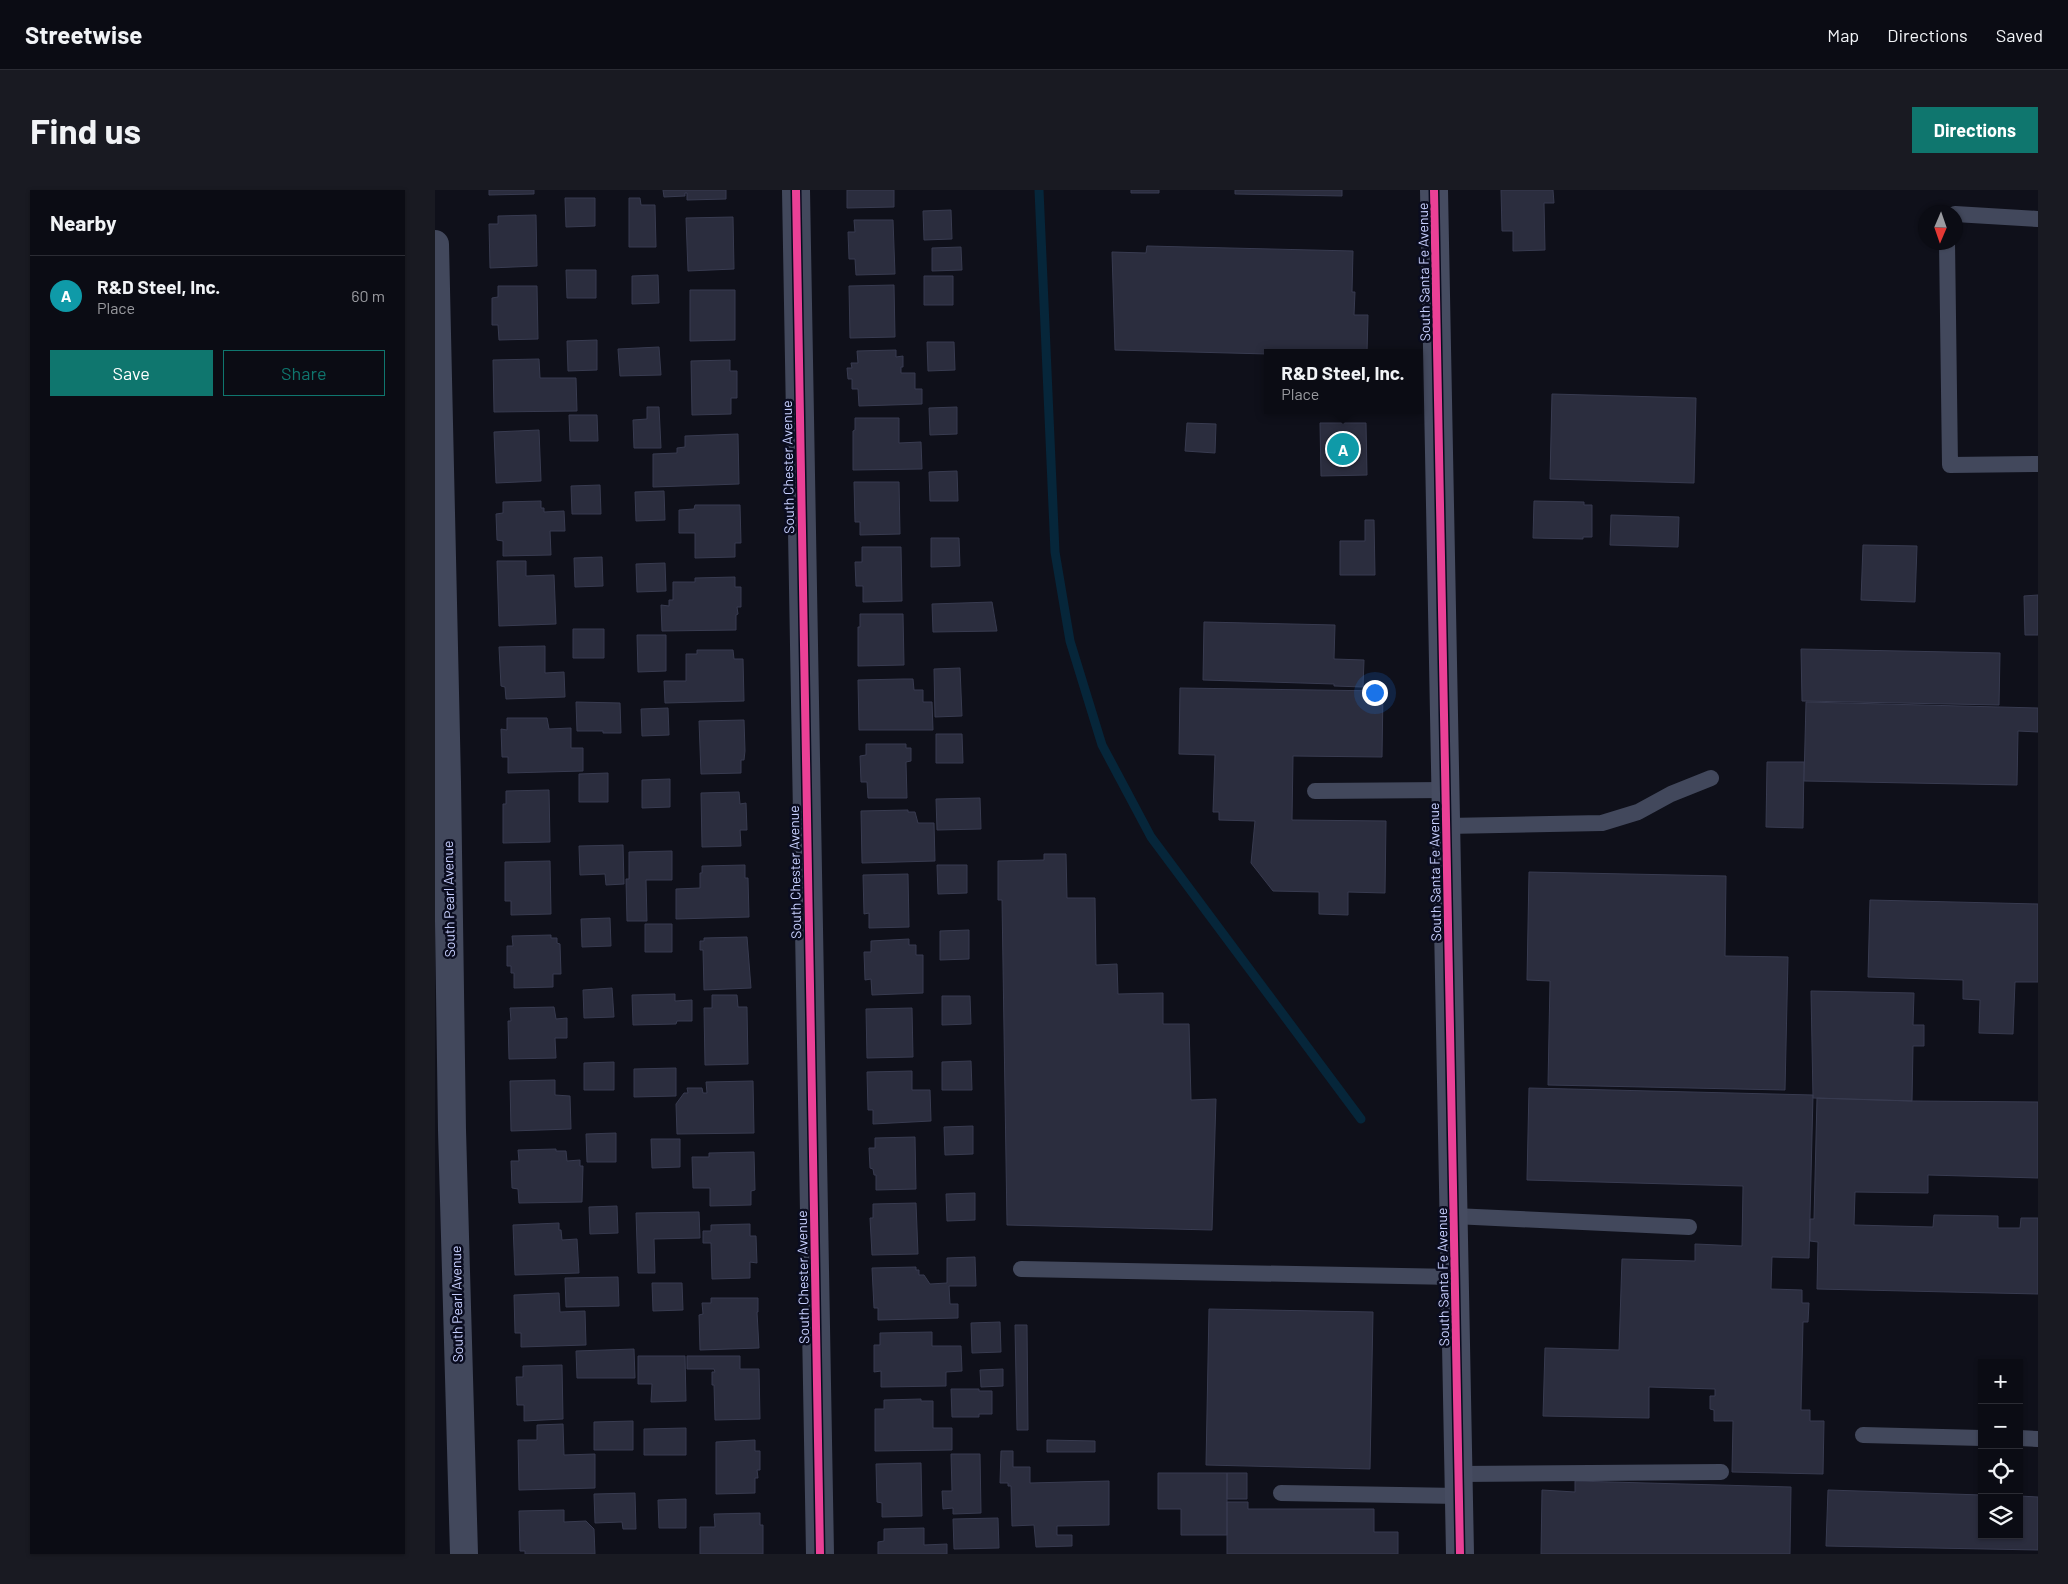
<!DOCTYPE html>
<meta charset="utf-8">
<style>
:root{--surface:#0b0c14;--page:#191a22;--text:#f1f3f6;--muted:#9a9ba0;--line:#2b2c34;--accent:#0f766e}
body{margin:0;font-family:Barlow,sans-serif;background:var(--page);color:var(--text)}
.controls{position:absolute;right:15px;bottom:15px;display:grid;overflow:hidden;border-radius:0px;box-shadow:0 1px 4px #0004}
.controls button{width:45px;height:45px;display:grid;place-items:center;padding:0;border:0;border-bottom:1px solid var(--line);background:var(--surface);color:var(--text);font:25px sans-serif}
.compass{position:absolute;left:1483px;top:15px;width:45px;height:45px;border-radius:50%;background:var(--surface);box-shadow:0 1px 4px #0004;rotate:182deg}
.you{position:absolute;left:939px;top:502px;width:18px;height:18px;margin:-12px;border:4px solid #fff;border-radius:50%;background:#1a73e8;box-shadow:0 0 0 8px #1a73e833}
.badge{display:grid;place-items:center;width:32px;height:32px;border-radius:50%;background:var(--accent);color:#fff;font-size:16px;font-weight:700}
.pin{position:absolute;translate:-50% -50%;border:2px solid #fff;box-shadow:0 1px 5px #0006}
.popup{position:absolute;left:829px;top:159px;width:158px;height:65px;box-sizing:border-box;display:grid;place-content:center;border-radius:0px;background:var(--surface);filter:drop-shadow(0 1px 4px #0005);font-size:16px;white-space:nowrap;color:var(--muted)}
.popup b{font-size:19px;color:var(--text)}
.popup::after{content:'';position:absolute;left:50%;top:100%;margin-left:-10px;border:10px solid transparent;border-top-color:var(--surface)}
.list{margin:0;padding:0;list-style:none}
h2{display:flex;justify-content:space-between;align-items:center;height:65px;margin:0;padding:0 20px;font-size:21px}
h2 small{font-size:16px;font-weight:400;color:var(--muted)}
.list li{display:grid;grid-template-columns:32px 1fr auto;gap:15px;align-items:center;box-sizing:border-box;height:80px;padding:0 20px;border-top:1px solid var(--line)}
.list b{display:block;font-size:19px;white-space:nowrap}
.list p{margin:0;font-size:16px;white-space:nowrap;color:var(--muted)}
.list em{font-size:16px;font-style:normal;color:var(--muted)}
.actions{display:flex;gap:10px;padding:15px 20px}
.actions a{flex:1;padding:11px 0;border:1px solid var(--accent);border-radius:0px;text-align:center;font-size:18px;color:var(--accent)}
.actions .main{background:var(--accent);color:#fff}
.icon{flex:none;width:28px;height:28px;fill:none;stroke:currentColor;stroke-width:2;stroke-linecap:round;stroke-linejoin:round}
.map{position:relative;flex:none;width:1603px;height:1364px;overflow:hidden;border-radius:0px}
header{display:flex;align-items:center;gap:30px;box-sizing:border-box;height:70px;padding:0 25px;background:var(--surface);border-bottom:1px solid var(--line)}
header strong{font-size:24px}
nav{display:flex;gap:28px;margin-inline-start:auto;font-size:18px}
.intro{display:flex;align-items:center;justify-content:space-between;box-sizing:border-box;height:120px;padding:0 30px}
h1{margin:0;font-size:35px}
.button{padding:12px 22px;border-radius:0px;background:var(--accent);color:#fff;font-size:18px;font-weight:700}
main{display:flex;gap:30px;padding:0 30px}
aside{flex:1;background:var(--surface);border-radius:0px;box-shadow:0 1px 4px #0004}
.map>svg:first-child{display:block}
.lines{fill:none;stroke-linecap:round;stroke-linejoin:round}
.stream{stroke:#06263a;stroke-width:9}
.building{fill:#2b2d3e;stroke:#383b50}
.service{stroke:#42485c;stroke-width:16}
.minor{stroke:#42485c;stroke-width:28}
.secondary{stroke:#464c61;stroke-width:28}
.cycleway-casing{stroke:#0a0c1f;stroke-width:11}
.cycleway{stroke:#ea4096;stroke-width:8}
.labels{text-anchor:middle;stroke-width:5;stroke-linejoin:round;paint-order:stroke}
.street-label{font-size:14px;fill:#c8d0ff;stroke:#0a0c1f}
</style>
<header>
<strong>Streetwise</strong>
<nav><a>Map</a><a>Directions</a><a>Saved</a></nav>
</header>
<div class="intro"><h1>Find us</h1><a class="button">Directions</a></div>
<main>
<aside>
<h2>Nearby<small></small></h2>
<ul class="list">
<li><span class="badge" style="background:#0f9aa8">A</span><div><b>R&amp;D Steel, Inc.</b><p>Place</p></div><em>60 m</em></li>
</ul>
<div class="actions"><a class="main">Save</a><a>Share</a></div>
</aside>
<div class="map">
<svg width="1603" height="1364" viewBox="0 0 1603 1364">
<rect width="100%" height="100%" fill="#0f101a"/>
<g class="lines">
<path class="stream" d="M604,0L620,362L635,451L667,555L716,647L926,929"/>
</g>
<path class="building" d="M54,0H99V4L54,5Z
M228,0H291V9L252,10V3H250V6L229,7Z
M412,0H459V17L412,18Z
M696,0H724V3H696Z
M800,0H907V6L800,4Z
M1066,0H1118L1119,13H1109L1110,60L1078,61V41H1067Z
M130,8H160V36L131,37Z
M194,8H205L206,15H220L221,57H194Z
M516,20L517,49L489,50L488,21Z
M101,25L102,76L55,78L54,34H63V26Z
M298,27L299,79L253,81L251,28Z
M419,30H458L460,84L421,85L420,69H414L413,42H420Z
M712,56L918,61L917,102H920L919,125H933L932,163L833,164L680,160L677,62L711,63Z
M526,57L527,80L497,81V58Z
M131,80H161V108H132Z
M223,85L224,113L197,114V86Z
M489,86H518V115H489Z
M459,95L460,147L415,148L414,96Z
M63,96H102L103,149L64,150L63,135H57V108L63,107Z
M255,100H300V150L255,151Z
M162,150V180L133,181L132,151Z
M492,152H519L520,180L493,181Z
M224,157L226,185L185,186L183,159Z
M461,160V167L468,166V177H466V183H480V199H487V214L424,216L423,199H417V189H413L412,178H417L416,173H423L422,161Z
M104,169L105,188H141L142,221L59,222L58,170Z
M295,170V181H302V208H296V224L257,225L256,171Z
M1117,204L1261,208L1259,293L1115,289Z
M212,217H224L226,258H199L198,230L212,229Z
M522,217V244L495,245L494,218Z
M134,225H162L163,251H135Z
M420,228H464V253L486,252L487,279L418,280V241L420,240Z
M752,233L781,234L780,263L750,261Z
M885,233H931L932,285L886,286Z
M104,240L106,291L61,293L59,242Z
M303,244L304,294L218,297V264L242,263V258L250,257V246Z
M522,281L523,311H495L494,282Z
M419,292H464L465,344L425,345V332H420Z
M165,295L166,324H137L136,296Z
M229,301L230,330L201,331L200,302Z
M106,311V318H109V322L129,321L130,341H115L116,365L68,366V351L62,350L61,324L68,323V312Z
M1099,311L1149,312V315H1157V347H1148V349L1098,348Z
M260,315H305L306,353H300V367L260,368V343H244V320L259,319Z
M1176,325L1244,327L1243,357L1175,355Z
M930,330H939L940,385H905V351H930Z
M496,348H524L525,376L496,377Z
M1428,355L1482,356L1480,412L1426,410Z
M427,357H466L467,411L428,412V396H421L420,372H427Z
M167,367L168,396L140,397L139,368Z
M62,371H91V386L119,385L121,434L64,436Z
M230,373L231,401L202,402L201,374Z
M300,387V397H306V417H302L303,424L301,425V440L227,441L226,415L234,416V410H238V392H260V388Z
M1603,405V445H1590L1589,406Z
M557,412L562,441L498,442L497,414Z
M425,424H468L469,475L423,476V437H425Z
M769,432L900,435L899,469L929,470L928,497L899,496V494L768,490Z
M138,439H169V468H138Z
M202,445H231V481L203,482Z
M110,456V483L129,482L130,507L71,509L70,497L66,496L64,457Z
M1366,459L1565,463L1564,515L1367,511Z
M262,460H298L299,469H308L309,511L230,513L229,491H251V464H262Z
M525,478L527,526L500,527L499,479Z
M468,489H478L479,500H488V512H497L498,540H424L423,490Z
M745,498L948,501L947,567L858,566L857,630L951,631L950,703L913,702V725L884,724V702L838,701L816,673L820,631L784,630V622H778L780,565L744,564Z
M141,512L185,513L186,543H168V541H142Z
M1371,512L1603,518V542L1583,541L1582,595L1369,591Z
M233,518L234,545L207,546L206,519Z
M72,528H112L114,539L136,538V558H148V581L73,583V567H67L66,539L72,540Z
M309,530L310,561L309,570H306V583L266,584L264,531Z
M501,544H527L528,573H501Z
M431,554H471V558H476V571L471,572L472,608H433L432,592H426L425,566L431,565Z
M1332,572H1369L1368,638L1331,637Z
M173,583V612H144V584Z
M235,589V617L207,618V590Z
M114,600L115,652L68,653V614H71V601Z
M304,602L305,614L311,613L312,640H305L306,656L267,657L266,603Z
M545,608L546,639L502,640L501,609Z
M473,620V622H480L483,633H499L500,671L427,673L426,621Z
M188,655L189,694L171,695L170,684L145,685L144,656Z
M237,661V690H211L212,731H192L191,689H194V662Z
M609,664H631L632,708H660L661,775L682,774L683,804L728,803V834H754L756,910L781,909L777,1040L572,1035L567,710H563V671L609,670Z
M115,671L116,724L76,725V711H70V672Z
M310,675V688H313L314,727L241,729V699L265,698V683H267V676Z
M502,675H532V703L503,704Z
M1094,682L1291,686L1290,766L1353,767L1350,900L1113,895L1115,791L1092,790Z
M473,684L474,737L434,738V723L429,724L428,685Z
M1435,710L1603,714V792H1580L1578,844L1544,843L1545,810L1528,809V790L1433,787Z
M175,728L176,756L147,757L146,729Z
M210,734H237V762H210Z
M534,740V769L505,770V741Z
M116,745V748H122V753L125,754L126,784H118V797L79,798V783H76V776H72V756H78L77,746Z
M312,747L316,798L269,800L268,760H265V751H269V748Z
M474,749V755H481V765H488V803L437,805L436,789L430,790L429,762H436V751Z
M177,798L179,827L149,828L148,800Z
M1376,801L1479,803L1478,835H1489V856H1478L1477,911L1378,908Z
M240,804V811L257,810V831H242L241,834L198,835L197,805Z
M277,805H302L303,817H312L313,874L270,875L269,818H277Z
M507,806H535L536,834L507,835Z
M119,817L121,829L132,828V848H120L121,868L74,869L73,831H76L75,818Z
M477,818L478,867L432,868L431,819Z
M536,871L537,900H507V872Z
M179,872V900H149V873Z
M241,878V906L199,907V879Z
M477,881V900H495L496,931L438,934V920H433L432,882Z
M120,890V905L135,906L136,939L76,941L75,891Z
M318,891L319,943L242,944L241,914L249,903H253L252,898H267L268,903H272L271,892Z
M1094,898L1378,905L1374,1068L1337,1067L1336,1099L1367,1100V1113H1374L1373,1132H1368L1366,1220H1375V1231H1389L1388,1284L1297,1282L1298,1231H1279V1220L1275,1219V1206H1280V1199L1214,1197V1228L1108,1226L1110,1158L1184,1160L1187,1069L1260,1071V1054L1307,1056L1308,996L1092,990Z
M1382,908L1477,911L1603,912V988L1493,985V1003L1420,1002L1419,1035L1498,1037L1499,1025L1563,1026V1038H1585L1586,1028H1603V1104L1382,1099L1383,1052L1375,1051V1029H1379Z
M538,936V964L510,965L509,937Z
M181,943V972H152L151,944Z
M480,947L481,999L441,1000V985H439L438,979L435,978L434,958H440V948Z
M216,949H245V977L217,978Z
M121,959V961H131L132,971L145,970V976H148L147,1012L84,1013L83,999L77,998L76,971H84L83,960Z
M319,962L320,1000L316,1001V1015L275,1016V998H258L257,967H274V963Z
M540,1003V1030L512,1031L511,1004Z
M481,1013L483,1064L437,1065L435,1028H438V1014Z
M182,1016L183,1043L155,1044L154,1017Z
M264,1022L265,1048L219,1049L220,1083H203L201,1023Z
M124,1033V1040H126L127,1050L142,1049L144,1083L80,1085L78,1035Z
M315,1034V1046H321L322,1073L315,1072V1088L277,1089L276,1053H268V1041H276V1035Z
M540,1067L541,1096H514L515,1114H523V1128L443,1130V1118H439L437,1078L481,1077V1080H484V1085H489L495,1094L512,1093V1068Z
M183,1087L184,1116L131,1117L130,1088Z
M217,1093H247L248,1120L218,1121Z
M124,1103L125,1122L150,1121L151,1155L86,1157V1143H80L79,1105Z
M276,1108H323V1122H322L324,1158L265,1160L264,1125L268,1124L267,1113H276Z
M774,1119L938,1122L935,1279L771,1275Z
M565,1132L566,1162L537,1163L536,1133Z
M580,1135H592L593,1240H582Z
M497,1142V1156H526L527,1181L511,1182V1196L446,1197V1181L439,1182V1155H445V1143Z
M199,1159L200,1188H142L141,1161Z
M203,1166H250L251,1211L216,1212L217,1194H203Z
M252,1166H305V1179H324L325,1229L280,1230L279,1195H277V1182H280L279,1179H252Z
M127,1175L128,1229L89,1231V1215H82L81,1187H88V1176Z
M568,1179V1196L546,1197L545,1180Z
M516,1199H544V1201H557V1224H544V1227H517Z
M486,1209V1211H498V1238H517V1260L440,1261V1219H449V1210Z
M198,1231V1260H159V1232Z
M128,1234L129,1265L160,1264V1298L84,1300L83,1250H102V1235Z
M251,1238V1265H209V1239Z
M320,1250V1261H325V1280H322L323,1288H320V1303L281,1304V1252Z
M612,1250L660,1251V1262H612Z
M566,1261H578V1277H595V1293L674,1291V1335L622,1336V1345H637V1356L601,1357L599,1335L577,1336L576,1296H573V1293H565Z
M516,1264H545L546,1323L518,1324V1318L508,1319L507,1301H517Z
M486,1273L487,1326L447,1327V1313L442,1312L441,1274Z
M723,1283H792V1345H746V1319H723Z
M792,1283H812V1309H792Z
M1140,1291L1356,1297L1355,1364H1106L1107,1300L1140,1302Z
M1393,1300L1547,1305V1345H1584V1306L1603,1307V1360L1391,1356Z
M200,1303L201,1339H188L187,1332L160,1333L159,1304Z
M251,1309V1338H224L223,1310Z
M792,1312H813V1319H939V1342H963V1364H792Z
M129,1320V1332L151,1331L159,1339L160,1364H90V1361H85L84,1321Z
M325,1323V1335H328V1364H265V1337H280L279,1324Z
M563,1328L564,1358L519,1359L518,1329Z
M489,1338V1355L512,1354V1364H443V1352L449,1351V1339Z"/>
<g class="lines">
<path class="service" d="M1520,24L1603,29
M1512,52L1515,275L1603,274
M880,601L1011,600
M1011,636L1167,633L1203,622L1236,604L1276,588
M1019,1026L1254,1037
M586,1079L1020,1087
M1428,1245L1547,1248
M1584,1248L1603,1249
M1024,1284L1286,1282
M846,1303L1024,1306"/>
<path class="minor" d="M361,0L385,1364
M0,54L12,592L17,940L29,1364"/>
<path class="secondary" d="M999,0L1025,1364"/>
<g class="cycleway-casing">
<path id="cycleway" d="M361,0L385,1364
M999,0L1025,1364"/>
</g>
<use href="#cycleway" class="cycleway"/>
</g>
<g class="labels">
<g class="street-label">
<text transform="translate(989 82) rotate(-91)" y="5">South Santa Fe Avenue</text>
<text transform="translate(353 277) rotate(-91)" y="5">South Chester Avenue</text>
<text transform="translate(360 682) rotate(-91)" y="5">South Chester Avenue</text>
<text transform="translate(1000 682) rotate(-91)" y="5">South Santa Fe Avenue</text>
<text transform="translate(14 709) rotate(-91)" y="5">South Pearl Avenue</text>
<text transform="translate(368 1087) rotate(-91)" y="5">South Chester Avenue</text>
<text transform="translate(1008 1087) rotate(-91)" y="5">South Santa Fe Avenue</text>
<text transform="translate(22 1114) rotate(-91)" y="5">South Pearl Avenue</text>
</g>
</g>
</svg>
<div class="controls">
<button>+</button>
<button>−</button>
<button><svg class="icon" aria-label="locate" viewBox="0 0 24 24"><circle cx="12" cy="12" r="6"/><path d="M12 2v4M12 18v4M2 12h4M18 12h4"/></svg></button>
<button><svg class="icon" aria-label="layers" viewBox="0 0 24 24"><path d="M12 4l9 5-9 5-9-5zM3 14l9 5 9-5"/></svg></button>
</div>
<svg class="compass" viewBox="-18 -18 36 36"><path d="M0-13l5 13h-10z" fill="#e53935"/><path d="M0 13l5-13h-10z" fill="#9a9ba0"/></svg>
<div class="you"></div>
<div class="pin badge" style="left:908px;top:259px;background:#0f9aa8">A</div>
<div class="popup"><b>R&amp;D Steel, Inc.</b>Place</div>
</div>
</main>
